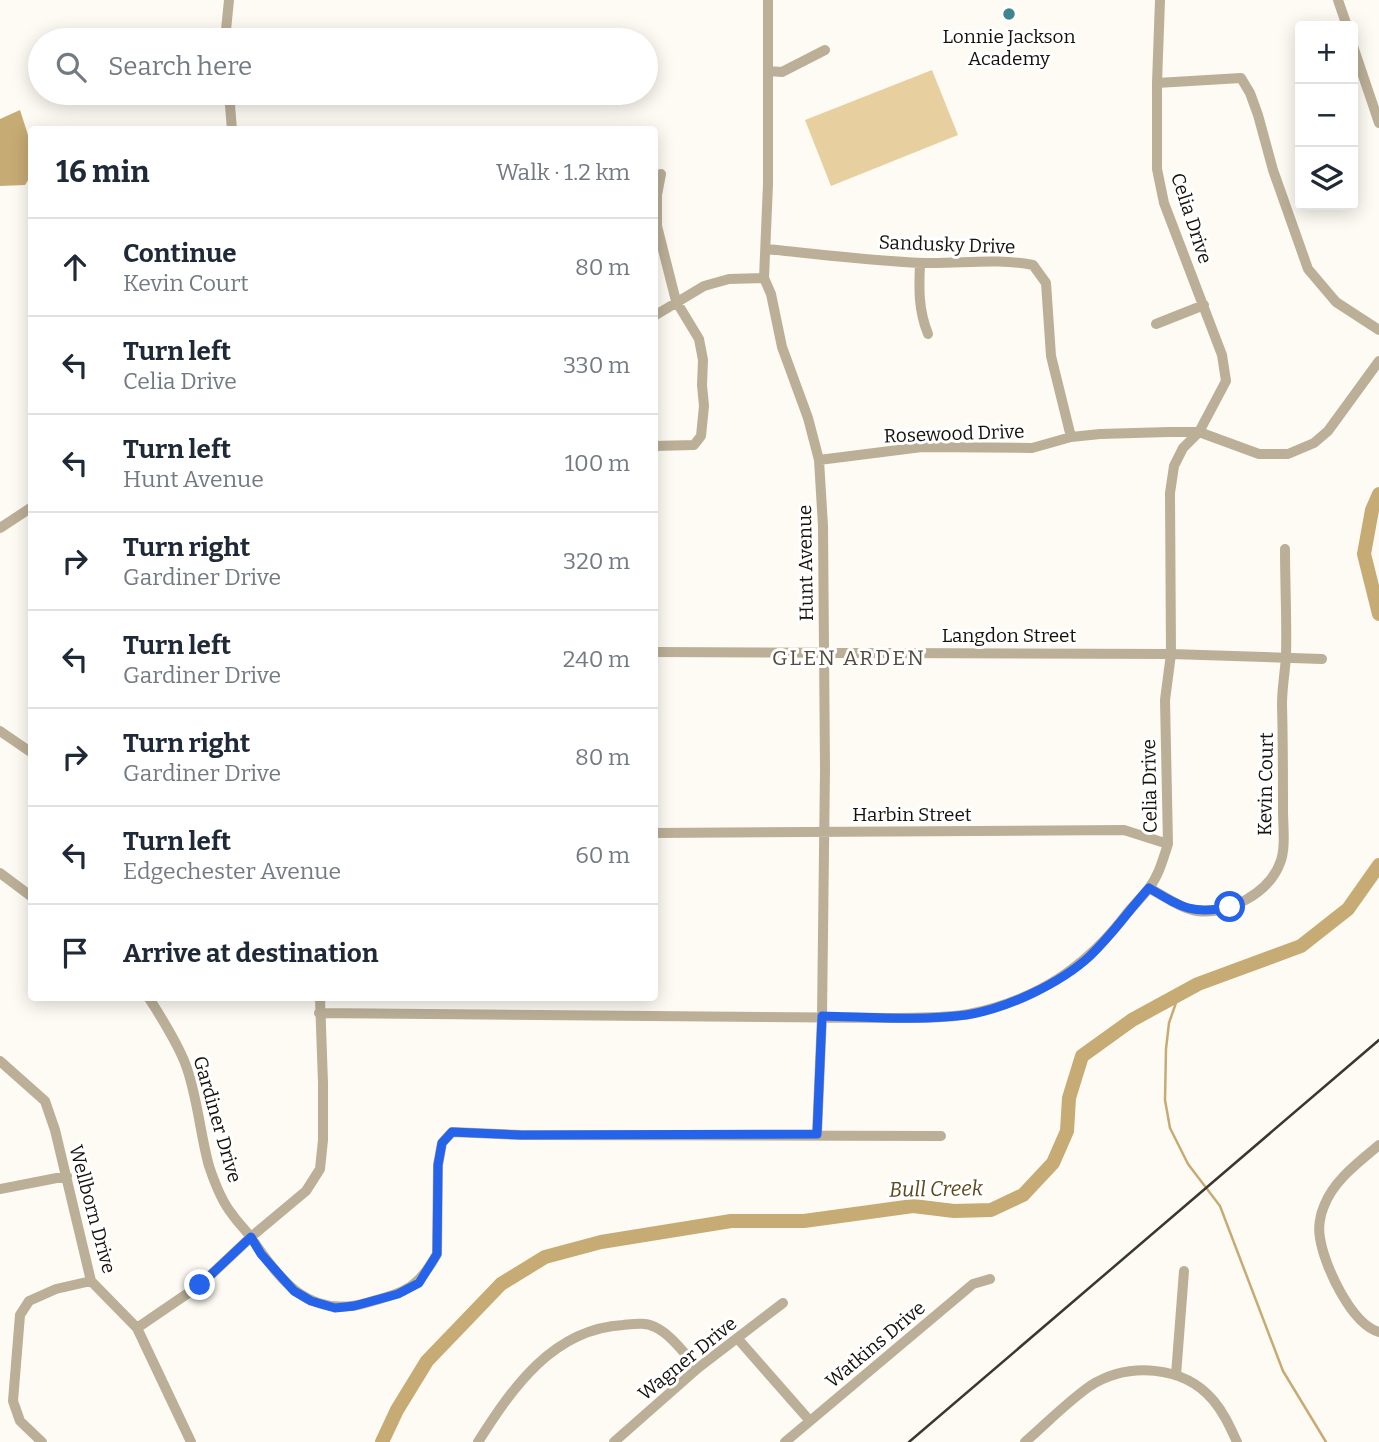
<!DOCTYPE html>
<meta charset="utf-8">
<style>
:root{--surface:#fff;--page:#f2f2f3;--text:#1f2937;--muted:#747a83;--line:#e0e1e3}
body{margin:0;font-family:Bitter,serif;background:var(--page);color:var(--text)}
.controls{position:absolute;right:21px;top:21px;display:grid;overflow:hidden;border-radius:7px;box-shadow:0 4px 18px #0003}
.controls button{width:63px;height:63px;display:grid;place-items:center;padding:0;border:0;border-bottom:2px solid var(--line);background:var(--surface);color:var(--text);font:35px sans-serif}
.stop{position:absolute;width:21px;height:21px;margin:-16px;border:5px solid #2563eb;border-radius:50%;background:#fff}
.stop.end{background:#2563eb;border-color:#fff;box-shadow:0 2px 7px #0008}
.list{margin:0;padding:0;list-style:none}
h2{display:flex;justify-content:space-between;align-items:center;height:91px;margin:0;padding:0 28px;font-size:30px}
h2 small{font-size:23px;font-weight:400;color:var(--muted)}
.list li{display:grid;grid-template-columns:46px 1fr auto;gap:21px;align-items:center;box-sizing:border-box;height:98px;padding:0 28px;border-top:2px solid var(--line)}
.list b{display:block;font-size:26px;white-space:nowrap}
.list p{margin:0;font-size:23px;white-space:nowrap;color:var(--muted)}
.list em{font-size:23px;font-style:normal;color:var(--muted)}
.icon{flex:none;width:38px;height:38px;fill:none;stroke:currentColor;stroke-width:2;stroke-linecap:round;stroke-linejoin:round}
.map{position:relative;flex:none;width:1379px;height:1442px;overflow:hidden}
.search{position:absolute;background:var(--surface);box-shadow:0 4px 18px #0003;left:28px;top:28px;width:630px;height:77px;display:flex;align-items:center;gap:18px;box-sizing:border-box;padding:0 24px;border-radius:38px;color:var(--muted);font-size:26px}
.panel{position:absolute;background:var(--surface);box-shadow:0 4px 18px #0003;left:28px;top:126px;width:630px;height:875px;border-radius:7px}
.map>svg:first-child{display:block}
.green{fill:#e8cf9f}
.water{fill:#c7ab74}
.lines{fill:none;stroke-linecap:round;stroke-linejoin:round}
.stream{stroke:#c7ab74;stroke-width:2.5}
.river{stroke:#c7ab74;stroke-width:14}
.minor{stroke:#bbaf97;stroke-width:10}
.rail{stroke:#3a3730;stroke-width:2.5}
.route{stroke:#2563eb;stroke-width:9}
.poi-dot{fill:#408492;stroke:#fff;stroke-width:2.5}
.labels{text-anchor:middle;stroke-width:6;stroke-linejoin:round;paint-order:stroke}
.poi-label{font-size:19px;fill:#15120c;stroke:#fff}
.street-label{font-size:19px;fill:#15120c;stroke:#fff}
.neighbourhood-label{font-size:21px;letter-spacing:2px;fill:#544c3e;stroke:#fff}
.water-label{font-size:21px;font-style:italic;fill:#5d491d;stroke:#fff}
</style>
<div class="map">
<svg width="1379" height="1442" viewBox="0 0 1379 1442">
<rect width="100%" height="100%" fill="#fefbf4"/>
<path class="green" d="M932,70L958,135L831,186L805,120Z"/>
<path class="water" d="M20,110C27,133 41,164 25,185L0,186V119Z"/>
<g class="lines">
<path class="stream" d="M1179,994L1169,1023L1166,1049L1165,1100L1170,1128L1188,1164L1220,1206L1283,1371L1326,1442"/>
<path class="river" d="M1379,494L1372,510L1364,554L1379,614
M382,1442L397,1410L427,1361L501,1284L545,1257L601,1242L731,1221H804L913,1206L954,1211L991,1210L1023,1195L1053,1163L1067,1131L1069,1098L1082,1056L1132,1020L1198,984L1301,946L1348,909L1379,865"/>
<path class="minor" d="M768,0V184L764,278L771,294L782,347L808,418L819,460L823,526L825,769L822,1016L817,1134
M1338,0L1347,26
M225,40L229,0
M1353,46L1379,123
M769,71L782,72L825,50
M1157,83L1241,78L1250,93L1258,115L1273,170L1308,269L1336,302L1379,330
M229,93L232,130
M766,249C819,254 872,261 924,263C960,264 997,258 1033,265L1046,283L1051,356L1071,437
M920,263C919,288 918,309 928,334
M654,316L704,286L729,279L764,278
M1156,324L1204,305
M654,446L694,445L701,436L704,406L702,385L703,360L699,339L676,301L657,226V195L661,174
M819,460L922,447L1032,448L1071,437L1100,434L1169,432H1199L1259,454H1288L1314,443L1328,431L1379,361
M0,528L32,507
M654,652L1171,654L1322,659
M0,731L32,753
M654,833L1124,830L1168,844
M0,873L32,897
M1149,888C1164,896 1180,908 1197,911C1228,915 1269,893 1280,863C1286,849 1283,826 1283,810C1283,775 1283,740 1282,704C1282,688 1285,672 1286,656C1287,621 1285,585 1285,549
M149,998C162,1019 176,1040 185,1063C197,1093 200,1134 209,1166C214,1181 222,1202 232,1214C238,1223 246,1230 252,1239C281,1281 309,1319 366,1303C404,1292 417,1290 437,1254L438,1165L442,1143L452,1132L521,1135L941,1136
M319,1013L889,1018C915,1017 944,1019 969,1014C1037,1000 1087,967 1128,912C1135,904 1143,896 1149,888C1159,875 1163,859 1168,844L1165,700L1171,654L1170,493L1174,466L1183,448L1199,432L1226,381L1222,355L1164,203L1157,169V83L1160,0
M0,1061L45,1101L55,1130L91,1281L137,1328L191,1442
M1379,1145C1359,1162 1334,1180 1324,1206C1320,1215 1318,1228 1320,1238C1324,1265 1351,1324 1379,1332
M0,1189L67,1176
M137,1328L200,1285L251,1237L306,1191L320,1169L323,1140V1083L320,998
M738,1339L810,1421
M1176,1375L1184,1271
M42,1442L20,1421L13,1401L20,1315L29,1301L56,1289L91,1281
M478,1442C513,1387 553,1329 623,1325C634,1324 645,1322 655,1327C672,1335 685,1355 698,1368
M614,1442L698,1368L783,1303
M785,1442L973,1284L990,1279
M1025,1442C1046,1424 1067,1402 1090,1386C1128,1362 1183,1365 1213,1400C1224,1413 1230,1427 1237,1442"/>
<path class="rail" d="M909,1442L1379,1040"/>
</g>
<g class="lines">
<path class="route" d="M200,1285L251,1237L261,1254L294,1291L311,1301L335,1308L354,1306L398,1294L419,1283L437,1254L438,1165L442,1143L452,1132L521,1135L817,1134L822,1016C870,1017 919,1021 966,1015C1006,1009 1061,983 1090,956C1112,935 1129,910 1149,888C1181,907 1192,915 1230,907"/>
</g>
<circle class="poi-dot" cx="1009" cy="14" r="7"/>
<g class="labels">
<g class="poi-label">
<text x="1009" y="43">Lonnie Jackson<tspan x="1009" dy="22">Academy</tspan></text>
</g>
<g class="street-label">
<text transform="translate(1192 218) rotate(72)" y="7">Celia Drive</text>
<text transform="translate(947 244) rotate(2)" y="7">Sandusky Drive</text>
<text transform="translate(954 433) rotate(-2)" y="7">Rosewood Drive</text>
<text transform="translate(805 563) rotate(-91)" y="7">Hunt Avenue</text>
<text x="1009" y="642">Langdon Street</text>
<text transform="translate(1265 784) rotate(-89)" y="7">Kevin Court</text>
<text transform="translate(1149 786) rotate(-91)" y="7">Celia Drive</text>
<text x="912" y="821">Harbin Street</text>
<text transform="translate(218 1119) rotate(74)" y="7">Gardiner Drive</text>
<text transform="translate(93 1209) rotate(75)" y="7">Wellborn Drive</text>
<text transform="translate(875 1344) rotate(-40)" y="7">Watkins Drive</text>
<text transform="translate(687 1358) rotate(-39)" y="7">Wagner Drive</text>
</g>
<g class="neighbourhood-label">
<text x="849" y="665">GLEN ARDEN</text>
</g>
<g class="water-label">
<text transform="translate(936 1189) rotate(-1)" y="7">Bull Creek</text>
</g>
</g>
</svg>
<div class="controls">
<button>+</button>
<button>−</button>
<button><svg class="icon" aria-label="layers" viewBox="0 0 24 24"><path d="M12 4l9 5-9 5-9-5zM3 14l9 5 9-5"/></svg></button>
</div>
<div class="stop" style="left:1230px;top:907px"></div>
<div class="stop end" style="left:200px;top:1285px"></div>
<div class="search"><svg class="icon" aria-label="search" viewBox="0 0 24 24"><circle cx="10" cy="10" r="6"/><path d="M15 15l6 6"/></svg>Search here</div>
<section class="panel">
<h2>16 min<small>Walk · 1.2 km</small></h2>
<ul class="list">
<li><svg class="icon" aria-label="ahead" viewBox="0 0 24 24"><path d="M12 20V5M6 11l6-6 6 6"/></svg><div><b>Continue</b><p>Kevin Court</p></div><em>80 m</em></li>
<li><svg class="icon" aria-label="left" viewBox="0 0 24 24"><path d="M17 20v-9H6M10 6l-5 5 5 5"/></svg><div><b>Turn left</b><p>Celia Drive</p></div><em>330 m</em></li>
<li><svg class="icon" aria-label="left" viewBox="0 0 24 24"><path d="M17 20v-9H6M10 6l-5 5 5 5"/></svg><div><b>Turn left</b><p>Hunt Avenue</p></div><em>100 m</em></li>
<li><svg class="icon" aria-label="right" viewBox="0 0 24 24"><path d="M7 20v-9h11M14 6l5 5-5 5"/></svg><div><b>Turn right</b><p>Gardiner Drive</p></div><em>320 m</em></li>
<li><svg class="icon" aria-label="left" viewBox="0 0 24 24"><path d="M17 20v-9H6M10 6l-5 5 5 5"/></svg><div><b>Turn left</b><p>Gardiner Drive</p></div><em>240 m</em></li>
<li><svg class="icon" aria-label="right" viewBox="0 0 24 24"><path d="M7 20v-9h11M14 6l5 5-5 5"/></svg><div><b>Turn right</b><p>Gardiner Drive</p></div><em>80 m</em></li>
<li><svg class="icon" aria-label="left" viewBox="0 0 24 24"><path d="M17 20v-9H6M10 6l-5 5 5 5"/></svg><div><b>Turn left</b><p>Edgechester Avenue</p></div><em>60 m</em></li>
<li><svg class="icon" aria-label="arrive" viewBox="0 0 24 24"><path d="M6 21V4h12l-3 4 3 4H6"/></svg><div><b>Arrive at destination</b></div></li>
</ul>
</section>
</div>
